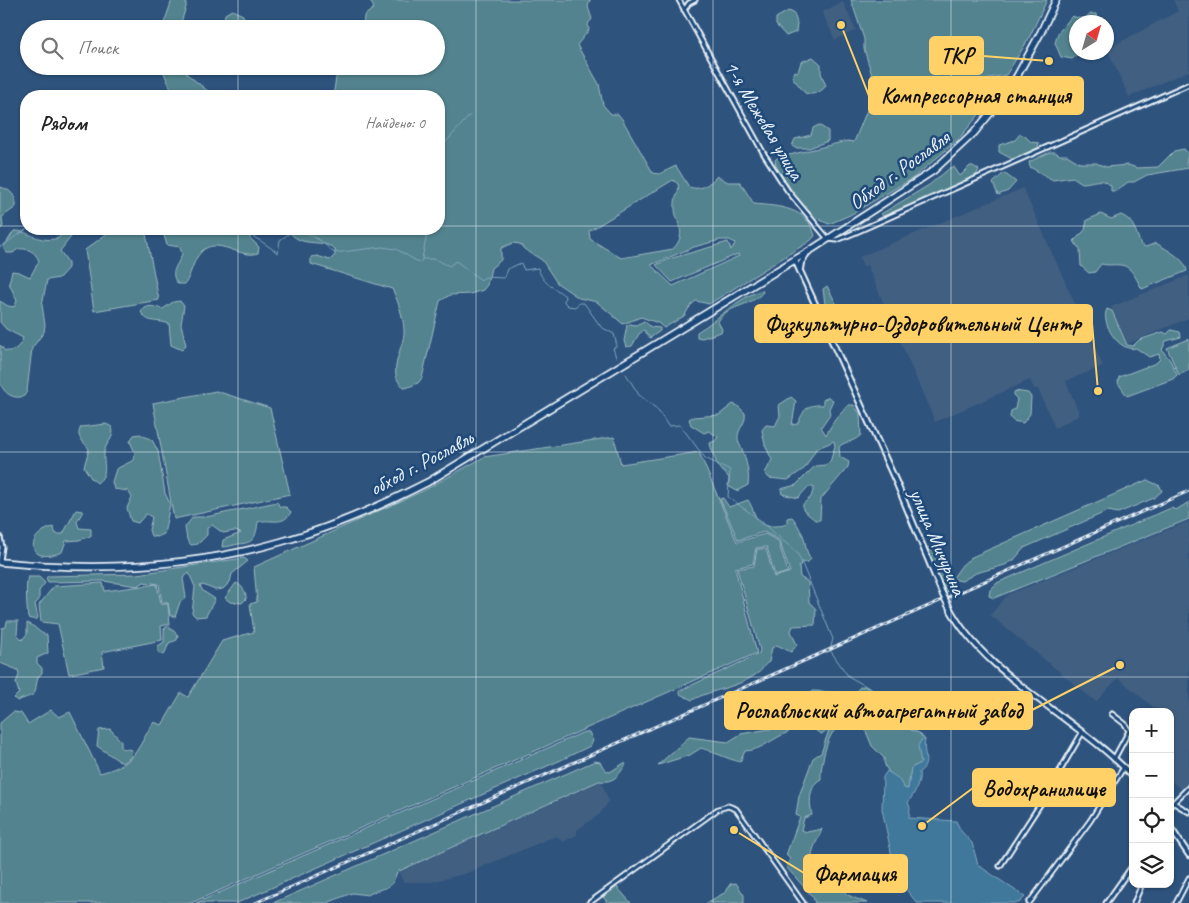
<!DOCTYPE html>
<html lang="ru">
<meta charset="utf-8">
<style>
:root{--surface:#fff;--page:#f2f2f2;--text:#222;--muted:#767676;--line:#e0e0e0}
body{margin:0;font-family:Caveat,sans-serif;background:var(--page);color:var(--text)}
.controls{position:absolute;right:15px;bottom:15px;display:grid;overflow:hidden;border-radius:10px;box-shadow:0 1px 4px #0004}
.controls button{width:45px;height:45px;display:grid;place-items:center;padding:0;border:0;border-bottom:1px solid var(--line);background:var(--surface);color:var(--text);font:25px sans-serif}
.compass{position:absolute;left:1069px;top:15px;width:45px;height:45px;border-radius:50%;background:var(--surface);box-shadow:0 1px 4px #0004;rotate:37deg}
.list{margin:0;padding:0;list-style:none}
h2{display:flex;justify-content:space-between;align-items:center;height:65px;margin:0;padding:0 20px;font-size:21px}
h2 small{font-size:16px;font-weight:400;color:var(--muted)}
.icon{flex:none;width:28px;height:28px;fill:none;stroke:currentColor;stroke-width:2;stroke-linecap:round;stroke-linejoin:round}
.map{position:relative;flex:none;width:1189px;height:903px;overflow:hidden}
.search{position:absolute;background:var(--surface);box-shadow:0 1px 4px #0004;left:20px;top:20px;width:425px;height:55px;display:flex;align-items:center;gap:12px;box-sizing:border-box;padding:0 18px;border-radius:28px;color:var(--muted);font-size:19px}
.panel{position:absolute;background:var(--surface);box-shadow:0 1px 4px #0004;left:20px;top:90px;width:425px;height:145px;border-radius:20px}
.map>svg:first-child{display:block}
.built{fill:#415e81}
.green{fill:#52838e;stroke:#9dbac3;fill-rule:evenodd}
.water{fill:#40789b;stroke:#83a8c0}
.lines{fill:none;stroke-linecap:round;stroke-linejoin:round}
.stream{stroke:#83a8c0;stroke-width:1}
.minor-casing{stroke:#e8f1f8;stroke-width:7}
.secondary-casing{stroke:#e8f1f8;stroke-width:8}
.trunk-casing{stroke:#e8f1f8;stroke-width:9}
.minor{stroke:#1f4a7a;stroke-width:3}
.secondary{stroke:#1f4a7a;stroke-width:4}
.trunk{stroke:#1f4a7a;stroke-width:5.5}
.rail-casing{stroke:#e8f1f8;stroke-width:3}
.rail{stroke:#1f4a7a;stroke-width:1;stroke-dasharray:4;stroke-linecap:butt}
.secondary-bridge-casing{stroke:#e8f1f8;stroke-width:8;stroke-linecap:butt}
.secondary-bridge{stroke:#1f4a7a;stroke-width:4}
.grid{fill:none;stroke:#e8f1f8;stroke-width:1;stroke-opacity:0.55}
.labels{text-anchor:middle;stroke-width:5;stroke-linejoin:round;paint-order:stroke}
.street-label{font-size:21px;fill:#e8f1f8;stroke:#1f4a7a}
.leader{fill:none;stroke:#ffd166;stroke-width:2}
.callout-dot{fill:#ffd166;stroke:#1f4a7a;stroke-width:2}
.callout{fill:#ffd166;stroke:#ffd166;stroke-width:2}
.callout-label{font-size:22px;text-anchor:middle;font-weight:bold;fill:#111}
</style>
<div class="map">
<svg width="1189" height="903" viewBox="0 0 1189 903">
<rect width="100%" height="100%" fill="#2e537d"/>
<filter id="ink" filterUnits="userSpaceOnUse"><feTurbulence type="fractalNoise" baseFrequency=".02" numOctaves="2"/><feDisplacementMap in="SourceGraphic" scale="10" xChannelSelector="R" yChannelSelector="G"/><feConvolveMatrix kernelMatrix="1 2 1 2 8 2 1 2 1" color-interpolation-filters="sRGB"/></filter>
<g filter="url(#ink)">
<path class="built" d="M1173,0H1189V71L1129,97L1107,49L1178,11Z
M843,2L856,30L835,40L822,12Z
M1023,188L1103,366L1066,381L1080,415L1055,428L1038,389H1034L1030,380L935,422L867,265L863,266L859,257Z
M1189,275V318L1127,344L1111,307Z
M1189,521V781L1182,790L1170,780V729L1174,724L1170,721V712H1159L1118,678L1096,702L990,615L1007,595Z
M601,781L609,801L600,814L577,830V835L563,842L556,836L465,874L431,882H403L399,872Z"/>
<path class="green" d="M172,0H186V7L179,29H162Z
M370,0H590L588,7L592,19L588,24L589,30L577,45L599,84L603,105L611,114H618L622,119L653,173L659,174L676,166L689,187C701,191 708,185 717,176L728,182H740L754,204C778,206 808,207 815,236L810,241L709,304L696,301L691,305L684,316L664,328L658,323L641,317L623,324L597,302L579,298L557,283L542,260L524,249L520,244L513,243L501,248V260L491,268L487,285L483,290L470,294L450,295L440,301L422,378L418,383L406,388C385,377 402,351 404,334C405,322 398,300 392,289L311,264V257L317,256L330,260L335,255V249C319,237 301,250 287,229H439V96H333L337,72L346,66H436V29H363L364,16L374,8ZM673,180L678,184C680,192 675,196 675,203C673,223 690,231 673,249L621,258L590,239L589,231ZM720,240H730L735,244L731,250L728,242L669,259L656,265L672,282L738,254L739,256L673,286L651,265L694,247Z
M851,0H1047L1028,40L1006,75L989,78L987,84L993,97L992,101L984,105L982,111L957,141L913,178L850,215L829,224C805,216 790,187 776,167L775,160L777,158L847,141L854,142L876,88L864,49V39Z
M232,10L243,15L245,21L243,29H229C224,24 224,20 225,14Z
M788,11L794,13L797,23L796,32L786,36L776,25V18Z
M1091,14H1096L1097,22H1076V52L1079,53L1072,59L1061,57L1055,43L1058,33L1072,16L1082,19Z
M813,57L821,64V73L826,86C821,92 813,96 805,93L792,77L795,71L798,72L801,62Z
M161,66H177L214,96H174Z
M819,125L828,131V141L809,148H795L792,146L795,139L811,135L813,128Z
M1020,134L1025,136L1031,142L1039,143L1038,148L1014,160L999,152V145L1015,140Z
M1184,149L1188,153L1186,164L1189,168L1147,175L1134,182H1128L1116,191H1111V186C1101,176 1093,183 1082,183L1073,177L1053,180L1030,167L1029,162L1050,152H1055L1060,155H1067L1080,163H1096L1106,167L1128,165L1137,168L1158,167L1174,151Z
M970,166H973L979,170L975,177L883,216L881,214L929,185L950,168L954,167L960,176Z
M1004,173L1016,182L1008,191L998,195L993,183Z
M0,187C10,189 17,196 16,207L2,217L3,227L0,229Z
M1101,214L1111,219L1121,215C1134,220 1136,233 1141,245L1146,247L1156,243C1167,250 1185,258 1187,271L1142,289C1137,281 1132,266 1121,265C1113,264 1109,266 1101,264L1095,272L1089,273L1081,266L1080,250L1074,241L1085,230L1087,220Z
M64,229H77L60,251L68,262V268L59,278L47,280L42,305L45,325L44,332L32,348L27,391L24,396C13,400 4,393 0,383V345L5,351C14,352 20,347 23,338L6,329L0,322V301L8,306L14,307L17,301L9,283L12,271L19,272L30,277L39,261C35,251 28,248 18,249L13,253H7L3,248L14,231C29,230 37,244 59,238Z
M113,229H145L159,300L94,311L85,250Z
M155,229H249L250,238L259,247L258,253C241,260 217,235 201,252C193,260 191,275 185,284H178C168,272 178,266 182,254L180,247L167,245L163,233Z
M827,286L840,311L841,314L837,318L825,304L823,289Z
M762,290L763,292C752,307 725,305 718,322L722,329L721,332L702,338L697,337V332C719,319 737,298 762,290Z
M180,301L184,306L181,324L186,345L182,350L171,345L169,324C158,319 148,325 141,312C148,303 153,307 163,309L173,302Z
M1107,309L1112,311L1127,345L1133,346L1139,340L1163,332L1167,334L1171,330L1180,332L1181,337L1166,341L1162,350L1170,360L1177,375L1173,379L1127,396L1118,383L1119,377L1156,363L1160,359L1159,354L1149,357L1136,348C1119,353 1100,322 1107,309Z
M644,321L651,327L660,328V331L650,338L644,330L639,334L632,346L626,347L624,341L627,325L630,324L636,325Z
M1189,339V370L1179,375L1167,348Z
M216,391L270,408L290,494L174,519L153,403Z
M1015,391L1028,393L1031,397L1030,414L1023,423L1013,421L1010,417L1011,411L1015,409L1017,399L1013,395Z
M791,397L796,401L792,425L797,424C805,411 804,404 823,405V400L828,397L833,400L829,409L830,414L821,427L826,435L834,421L848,405H854L860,414L861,435C851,444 846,440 839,447L840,457L849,462L848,467L821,499L820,520H815L803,510V504L811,497L814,487H808L798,498L782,494L781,489L796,485L815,466L825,465L830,462L835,446L834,441L816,449L805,468L788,480L769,478L765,473L772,460L765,445L762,430L766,425L775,426L780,416L779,405Z
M733,404L738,406L745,413C747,424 737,428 738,439C738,443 741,446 742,449C746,460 750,474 748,485L737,491L728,486L729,478C726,473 721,471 718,466C717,465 710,446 710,443L715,441L718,437L709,431L704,433L691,425L689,419L693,417L719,415Z
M106,424L112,427C116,439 105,442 104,453C103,465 109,474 97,483L91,478L84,467L89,449C83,440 75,438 81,427Z
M140,434L152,440L158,451L165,493L170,504L164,534L157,537L151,536L149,530L152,517L146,514L138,523L131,521L127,508L132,497L128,491L114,489L112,482L116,469L134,460L135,453L130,441L134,435Z
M614,437L621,464L699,452L737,542L765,534L778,541L788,572L775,576L767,547L756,548L753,564L735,568L757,653L191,903H0V723L13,712L21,713L28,724L51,710L59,717L70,712L100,773C138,763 135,750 154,722L162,725L181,693L188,697L222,641L254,632L250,604L257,602L254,567L423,491L484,457Z
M1147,480L1160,486L1162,491L1154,498L1118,513L1108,511L1024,548L1014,560L1005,565L976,573L962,581L952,579L962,565L972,557Z
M723,498L729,507L748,500C757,514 754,528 775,526C780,525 782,527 787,523V518L792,517C796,521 800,530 803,535C806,543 805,551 811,559L807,563L802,562L799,567L800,577L808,582L809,602L816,609L815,625L793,626L791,631L797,645L791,652L777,645L772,648L769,662C763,665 763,670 758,673C739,688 712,689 692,700L680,694L679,691L759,654L760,650L737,569L754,566L757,549H766L774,577L790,572L779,540L764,532L738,540L720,499Z
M277,502L280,507H286L291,512C283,527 271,518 258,522C256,536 255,543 239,544C233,545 229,547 222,547L223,540L241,533L235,531L223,533L212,525L207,528V535L198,544L191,545L187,540L185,527L193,517H206Z
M1189,502V519L994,598L989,596L990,590L997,583L1171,508L1176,510Z
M76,510L83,511L77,522L79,528L91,529V536L79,540L66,541L62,552C27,566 24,535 53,527L56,534H63Z
M928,547C940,555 946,575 951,588L946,593L927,549Z
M244,558L248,561L232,574L230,582L223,589L215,590L203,585L200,586L203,591L215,599L206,616L196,617L192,613L195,587L189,573L183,578L186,598L180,602L175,617L170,615L168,603H162L159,584L144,582L138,586L103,581L48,582L46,578L48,576L137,574Z
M28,577H39L45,583L39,591V600L35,604L38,618L36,620L28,618C27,610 25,583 28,577Z
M103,583L105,591L157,584L161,604H168L170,624L161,626L162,640L102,652L104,667L69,674L58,624L41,622L39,605L54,586Z
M236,583C242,585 247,593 246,599L242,603L230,602L225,598Z
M7,621H18L17,634L22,640L27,634V623C36,626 38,633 47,635L48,653L37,658V663L42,668V673L38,677C33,699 39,692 17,701L14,698L19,693L16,683L19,675L18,670L0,663L2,628L6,627Z
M168,626L178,635L177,640L169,643L164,655L158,652V646L164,642V629Z
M864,686L896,703L911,730L919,733L925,740L921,741V763L911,768L908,789L904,788C897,777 883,772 884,758L872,746L862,722L852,728L849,726C845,728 841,728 837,729C827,733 820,768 821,779C809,785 809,803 812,815L804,818L801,830L807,832L822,829C817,845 804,855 819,872L836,869L846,870L852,875V877L839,878C841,897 852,896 867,903H815L813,897L786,867L790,859L786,855L800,817L796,815L799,796L813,758L821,753L829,730L821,734C810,727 804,721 807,708L803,702L812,691L845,693L851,699L850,705L854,709L839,715L869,710L870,712L864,721L875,711L871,706L863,709L858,708L852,696L860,687Z
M786,726L789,732C774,737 761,751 745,751L740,762C725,758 714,752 701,748L690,755L658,765L689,737L728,742L741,734Z
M110,729L121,741V748L132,750L131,757L122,763L97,746L99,730Z
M584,732H589L593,741L590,746L561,760L237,903H196Z
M595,761L600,762L605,770L610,772L624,763L626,764C618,776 614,783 599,781L397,872C390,894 385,884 368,895L352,893L327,903H273Z
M736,883L744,895V903H706L726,892L730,884Z
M617,887L631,903H608L603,897Z"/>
<path class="water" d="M921,740H925C922,753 932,764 919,772C921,782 914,795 908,802L910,808L909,818L956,821L961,831L972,843L978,865L1025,897L1019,903H917L892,872V857L882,809L883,777L887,771L898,778L904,788L908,789L911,768L921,763L918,746Z"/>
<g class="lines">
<path class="stream" d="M439,143L446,142L470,115
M42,229L60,236L73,229
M231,229C248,231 264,243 278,253L280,240L296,229
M300,229L321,241L334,253L382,247L396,249L420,263L422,259H435L449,266L456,261L481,280L485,277L504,278L507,269L521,263L524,270L538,268C544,286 552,285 565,296L564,302L568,306L575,307L579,303H584L601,327L614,334L617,346L613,348L616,357
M0,247L27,229
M422,259L428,229
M626,374L639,395L657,409L668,426L680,425L705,458L730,470L728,497L760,520L798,554L833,639L830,650L848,676L896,703L911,730L919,733L925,740"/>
<g class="minor-casing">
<path id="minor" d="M679,0L764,154L788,191L828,239L837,240L856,232L1189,84
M684,10L689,3L695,0
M0,537L2,547L0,561
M1112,714L1125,724L1129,731L1114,759
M1127,771L1133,764
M1174,803L1189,812
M1170,806L1189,787
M1000,866L1043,800L1082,733
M589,903L718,809L728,806L736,809L803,903
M1029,903L1090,821L1124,767
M1106,903L1133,865
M1134,903L1142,884
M1176,903L1189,878"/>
</g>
<g class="secondary-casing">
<path id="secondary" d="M795,260L897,484L942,593
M800,269L801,263L806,255
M948,605C984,677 1079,718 1133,777
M1170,827L1189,855"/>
</g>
<g class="trunk-casing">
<path id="trunk" d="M0,562C92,571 190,568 280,542C331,528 381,506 428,482L811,250L933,171L974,133L1010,89L1041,32L1056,0"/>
</g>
<use href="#minor" class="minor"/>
<use href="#secondary" class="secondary"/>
<use href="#trunk" class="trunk"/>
<g class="rail-casing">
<path id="rail" d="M255,903L1189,491"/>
</g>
<use href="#rail" class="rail"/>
<g class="secondary-bridge-casing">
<path id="secondary-bridge" d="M942,593L948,605"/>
</g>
<use href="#secondary-bridge" class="secondary-bridge"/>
</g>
</g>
<path class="grid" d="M238,0V29M476,0V903M713,0V903M951,0V903M238,66V96M0,226H26M439,226H1189M238,229V903M0,452H1189M0,677H1189"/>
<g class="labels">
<g class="street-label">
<text transform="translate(764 120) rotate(59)" y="7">1-я Межевая улица</text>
<text transform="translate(899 170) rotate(-36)" y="7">Обход г. Рославля</text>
<text transform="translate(421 463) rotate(-28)" y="7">обход г. Рославль</text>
<text transform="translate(938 542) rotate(67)" y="7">улица Мичурина</text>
</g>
</g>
<path class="leader" d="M1049 61L983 56M841 25L869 96M1098 391L1092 323M1120 665L1032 710M922 826L973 788M734 830L804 873"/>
<g class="callout-dot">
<circle cx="1049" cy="61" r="5"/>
<circle cx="841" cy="25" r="5"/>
<circle cx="1098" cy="391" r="5"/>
<circle cx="1120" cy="665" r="5"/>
<circle cx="922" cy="826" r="5"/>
<circle cx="734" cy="830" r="5"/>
</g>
<g class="callout">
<rect x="930" y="37" width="53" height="37" rx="5"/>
<rect x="869" y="77" width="214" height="37" rx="5"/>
<rect x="755" y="305" width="337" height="37" rx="5"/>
<rect x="725" y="692" width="307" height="37" rx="5"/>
<rect x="973" y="769" width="142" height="37" rx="5"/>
<rect x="804" y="855" width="103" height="37" rx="5"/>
</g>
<g class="callout-label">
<text x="957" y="63">ТКР</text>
<text x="976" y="103">Компрессорная станция</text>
<text x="923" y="331">Физкультурно-Оздоровительный Центр</text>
<text x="879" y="718">Рославльский автоагрегатный завод</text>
<text x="1044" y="796">Водохранилище</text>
<text x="855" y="881">Фармация</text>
</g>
</svg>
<div class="controls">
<button>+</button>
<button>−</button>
<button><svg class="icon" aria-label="locate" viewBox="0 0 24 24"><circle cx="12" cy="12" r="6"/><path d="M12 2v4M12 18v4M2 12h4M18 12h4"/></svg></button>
<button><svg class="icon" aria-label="layers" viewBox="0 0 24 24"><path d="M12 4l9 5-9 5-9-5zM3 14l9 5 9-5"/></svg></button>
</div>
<svg class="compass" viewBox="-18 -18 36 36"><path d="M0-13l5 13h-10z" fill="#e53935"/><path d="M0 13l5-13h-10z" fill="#767676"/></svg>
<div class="search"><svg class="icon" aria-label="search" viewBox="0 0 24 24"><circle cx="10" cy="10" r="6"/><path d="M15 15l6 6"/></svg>Поиск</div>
<section class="panel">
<h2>Рядом<small>Найдено: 0</small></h2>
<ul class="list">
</ul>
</section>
</div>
